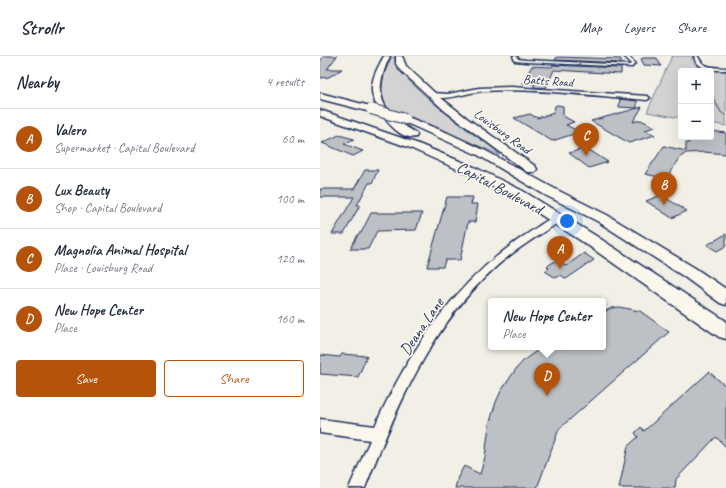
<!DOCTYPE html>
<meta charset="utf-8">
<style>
:root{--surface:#fff;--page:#f2f2f3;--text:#1f2937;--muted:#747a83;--line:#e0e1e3;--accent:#b45309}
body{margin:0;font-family:Caveat,sans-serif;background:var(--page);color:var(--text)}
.controls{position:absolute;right:12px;top:12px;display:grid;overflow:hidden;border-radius:4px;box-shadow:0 4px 16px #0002}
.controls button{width:36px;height:36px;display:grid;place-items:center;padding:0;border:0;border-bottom:1px solid var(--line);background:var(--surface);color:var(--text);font:20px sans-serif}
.you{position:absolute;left:247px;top:165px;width:14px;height:14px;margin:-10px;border:3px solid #fff;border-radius:50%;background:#1a73e8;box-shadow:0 0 0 6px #1a73e833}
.badge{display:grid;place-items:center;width:26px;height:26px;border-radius:50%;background:var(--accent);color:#fff;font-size:13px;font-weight:700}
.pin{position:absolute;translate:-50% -33px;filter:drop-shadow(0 1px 2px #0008)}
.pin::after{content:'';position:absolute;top:21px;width:14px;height:12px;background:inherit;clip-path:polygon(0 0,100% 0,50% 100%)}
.popup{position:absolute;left:168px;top:242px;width:118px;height:52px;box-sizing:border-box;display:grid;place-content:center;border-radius:4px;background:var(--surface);filter:drop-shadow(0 1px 3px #0005);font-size:13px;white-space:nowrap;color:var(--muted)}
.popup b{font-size:15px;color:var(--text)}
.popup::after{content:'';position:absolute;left:50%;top:100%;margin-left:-8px;border:8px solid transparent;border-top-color:var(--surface)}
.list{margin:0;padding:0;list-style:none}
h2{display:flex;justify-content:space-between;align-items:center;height:52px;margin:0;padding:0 16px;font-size:17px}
h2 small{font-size:13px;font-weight:400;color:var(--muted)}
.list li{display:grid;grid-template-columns:26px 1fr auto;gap:12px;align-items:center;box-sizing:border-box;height:60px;padding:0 16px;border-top:1px solid var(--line)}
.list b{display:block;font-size:15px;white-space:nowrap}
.list p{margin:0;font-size:13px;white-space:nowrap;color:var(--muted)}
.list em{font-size:13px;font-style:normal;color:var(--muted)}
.actions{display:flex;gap:8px;padding:12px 16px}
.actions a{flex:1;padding:9px 0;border:1px solid var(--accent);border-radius:4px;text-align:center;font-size:14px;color:var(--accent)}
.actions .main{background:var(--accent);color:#fff}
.map{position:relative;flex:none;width:406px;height:432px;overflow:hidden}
header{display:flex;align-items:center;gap:24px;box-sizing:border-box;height:56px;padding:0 20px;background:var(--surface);border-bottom:1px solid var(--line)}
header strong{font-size:19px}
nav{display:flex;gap:22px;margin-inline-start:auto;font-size:14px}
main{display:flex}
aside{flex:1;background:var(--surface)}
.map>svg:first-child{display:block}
.green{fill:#d2d3d2;stroke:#768198}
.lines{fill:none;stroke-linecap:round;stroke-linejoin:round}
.stream-far1{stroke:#707b93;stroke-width:1}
.stream{stroke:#707b93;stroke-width:1.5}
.building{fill:#bdc0c4;stroke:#1b2f5e}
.minor-casing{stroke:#1b2f5e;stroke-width:3}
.trunk-casing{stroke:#1b2f5e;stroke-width:3}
.minor{fill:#fbf7ec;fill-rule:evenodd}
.trunk{fill:#fbf7ec;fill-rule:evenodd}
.trunk-bridge-casing{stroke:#1b2f5e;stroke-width:12;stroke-linecap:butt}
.trunk-bridge{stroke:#fbf7ec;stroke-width:10}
.labels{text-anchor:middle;stroke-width:3.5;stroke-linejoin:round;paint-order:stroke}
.far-street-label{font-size:13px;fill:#1b2f5e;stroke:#fbf7ec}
.street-label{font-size:16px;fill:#1b2f5e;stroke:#fbf7ec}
</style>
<header>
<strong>Strollr</strong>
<nav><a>Map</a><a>Layers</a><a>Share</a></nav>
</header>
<main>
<aside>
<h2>Nearby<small>4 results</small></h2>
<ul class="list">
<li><span class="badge">A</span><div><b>Valero</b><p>Supermarket · Capital Boulevard</p></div><em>60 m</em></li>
<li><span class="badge">B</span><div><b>Lux Beauty</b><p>Shop · Capital Boulevard</p></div><em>100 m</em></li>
<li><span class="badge">C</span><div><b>Magnolia Animal Hospital</b><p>Place · Louisburg Road</p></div><em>120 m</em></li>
<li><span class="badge">D</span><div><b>New Hope Center</b><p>Place</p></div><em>160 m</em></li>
</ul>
<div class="actions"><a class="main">Save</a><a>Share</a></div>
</aside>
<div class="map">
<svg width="406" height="432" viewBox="0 0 406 432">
<rect width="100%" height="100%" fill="#f2efe6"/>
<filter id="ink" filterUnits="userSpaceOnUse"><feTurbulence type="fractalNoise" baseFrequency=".025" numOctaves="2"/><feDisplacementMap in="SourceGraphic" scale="8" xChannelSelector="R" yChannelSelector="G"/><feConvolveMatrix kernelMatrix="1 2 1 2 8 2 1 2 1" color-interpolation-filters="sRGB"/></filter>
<g filter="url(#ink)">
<path class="green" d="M352,0H373L372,3L377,10L406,15V70L391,67V15H361V62L327,56Z
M74,1C76,21 136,65 153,78C162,84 173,91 180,99L110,69L67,54C57,27 61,26 71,2Z"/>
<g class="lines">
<path class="stream-far1" d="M367,12L373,15"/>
<path class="stream" d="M391,39L401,56L406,60"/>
</g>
<path class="building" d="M4,0H17L7,13H22L9,21L0,22V5Z
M237,1L301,3V7L235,4Z
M323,2H337L341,10L324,9L321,3Z
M233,9L301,12V18L234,14L226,32L213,31L215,28L202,27L212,10L232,11Z
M300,43L317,45V52L299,51Z
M237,49L243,50V60L254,66L246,69L260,76L232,85L194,62L210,58L217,62L234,57L235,50Z
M322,51L313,66L321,64L335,71L325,74L335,79L309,87L271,65Z
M391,75L406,77V98L384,96L366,97L359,102L345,125L338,123L339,121L325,118L344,90L366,95V87H369L368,81H391Z
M19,79L34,83L24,88L43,95L33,100L2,87Z
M266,92L288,106L269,112L249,97Z
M45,114H58L52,127H49L37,149H40L24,178H12L34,141H0V133H34Z
M341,139L367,155L352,162L326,145Z
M127,141H153L151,148H158L155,166H148L140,204H125L123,211H107Z
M51,157H102L96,174L57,175L48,193H30L39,177H41Z
M406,178V190L397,195L387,189Z
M264,197L274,204L246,223L241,219L236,222L225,215L229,212L227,210L237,204L246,210Z
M299,251L320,255L349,276L239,373L217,432H135L138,421L144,410L160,418L165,401L169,369L176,346L181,335L196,313L204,304L222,291H283V256L292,252Z
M22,298L47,300L38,321L0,318V299L20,301Z
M389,316L406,330V391L396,381L356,423L355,432H299L308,390L318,381L315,377L321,371L324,375Z"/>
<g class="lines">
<g class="minor-casing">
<path id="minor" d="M193,0H197L198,3L206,4L310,9L311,7L304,0H308L315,7L312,11L206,6L195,5Z
M374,0H378C382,13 395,11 406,12V14C393,14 378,15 374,0Z
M191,31L327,40L330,42L327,44C273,40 217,32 163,35C148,36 122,47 109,39L112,37L128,38L159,32Z
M238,160L241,161L242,163L241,165C220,178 198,192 179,208C112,267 77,350 45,432H29L50,384L0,377V363L55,370C89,295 134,227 204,180C214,174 226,163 238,160Z"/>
</g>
<g class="trunk-casing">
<path id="trunk" d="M64,0H70C52,38 60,56 96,77L97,79L96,81C78,86 53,51 52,35C51,23 58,11 64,0Z
M76,0H82L86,10L116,38L148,63L215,110L217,113L215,116H207L125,55L80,14L76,8Z
M0,37L54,51L56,53L51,56L0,43Z
M0,54L96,87L154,111L203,135L276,180L406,265V283L399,281L266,188L193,141L146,117L88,91L0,60Z
M85,60L128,77L166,95L235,133L287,159L375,212L406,233V249L400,247L363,220L277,165L225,139L158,99L82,65L80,63Z"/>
</g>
<use href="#minor" class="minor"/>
<use href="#trunk" class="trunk"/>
<g class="trunk-bridge-casing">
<path id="trunk-bridge" d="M51,53L85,63"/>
</g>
<use href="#trunk-bridge" class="trunk-bridge"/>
</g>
</g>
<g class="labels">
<g class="far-street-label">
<text transform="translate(228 24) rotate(4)" y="5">Batts Road</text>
<text transform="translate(183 75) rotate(36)" y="5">Louisburg Road</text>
</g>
<g class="street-label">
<text transform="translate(180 131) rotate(28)" y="6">Capital Boulevard</text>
<text transform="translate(101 270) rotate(-56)" y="6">Deana Lane</text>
</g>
</g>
</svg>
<div class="controls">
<button>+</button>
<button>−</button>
</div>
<div class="you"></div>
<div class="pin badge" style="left:240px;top:213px">A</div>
<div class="pin badge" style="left:344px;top:149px">B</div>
<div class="pin badge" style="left:266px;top:100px">C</div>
<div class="pin badge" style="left:227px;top:340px">D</div>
<div class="popup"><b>New Hope Center</b>Place</div>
</div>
</main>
